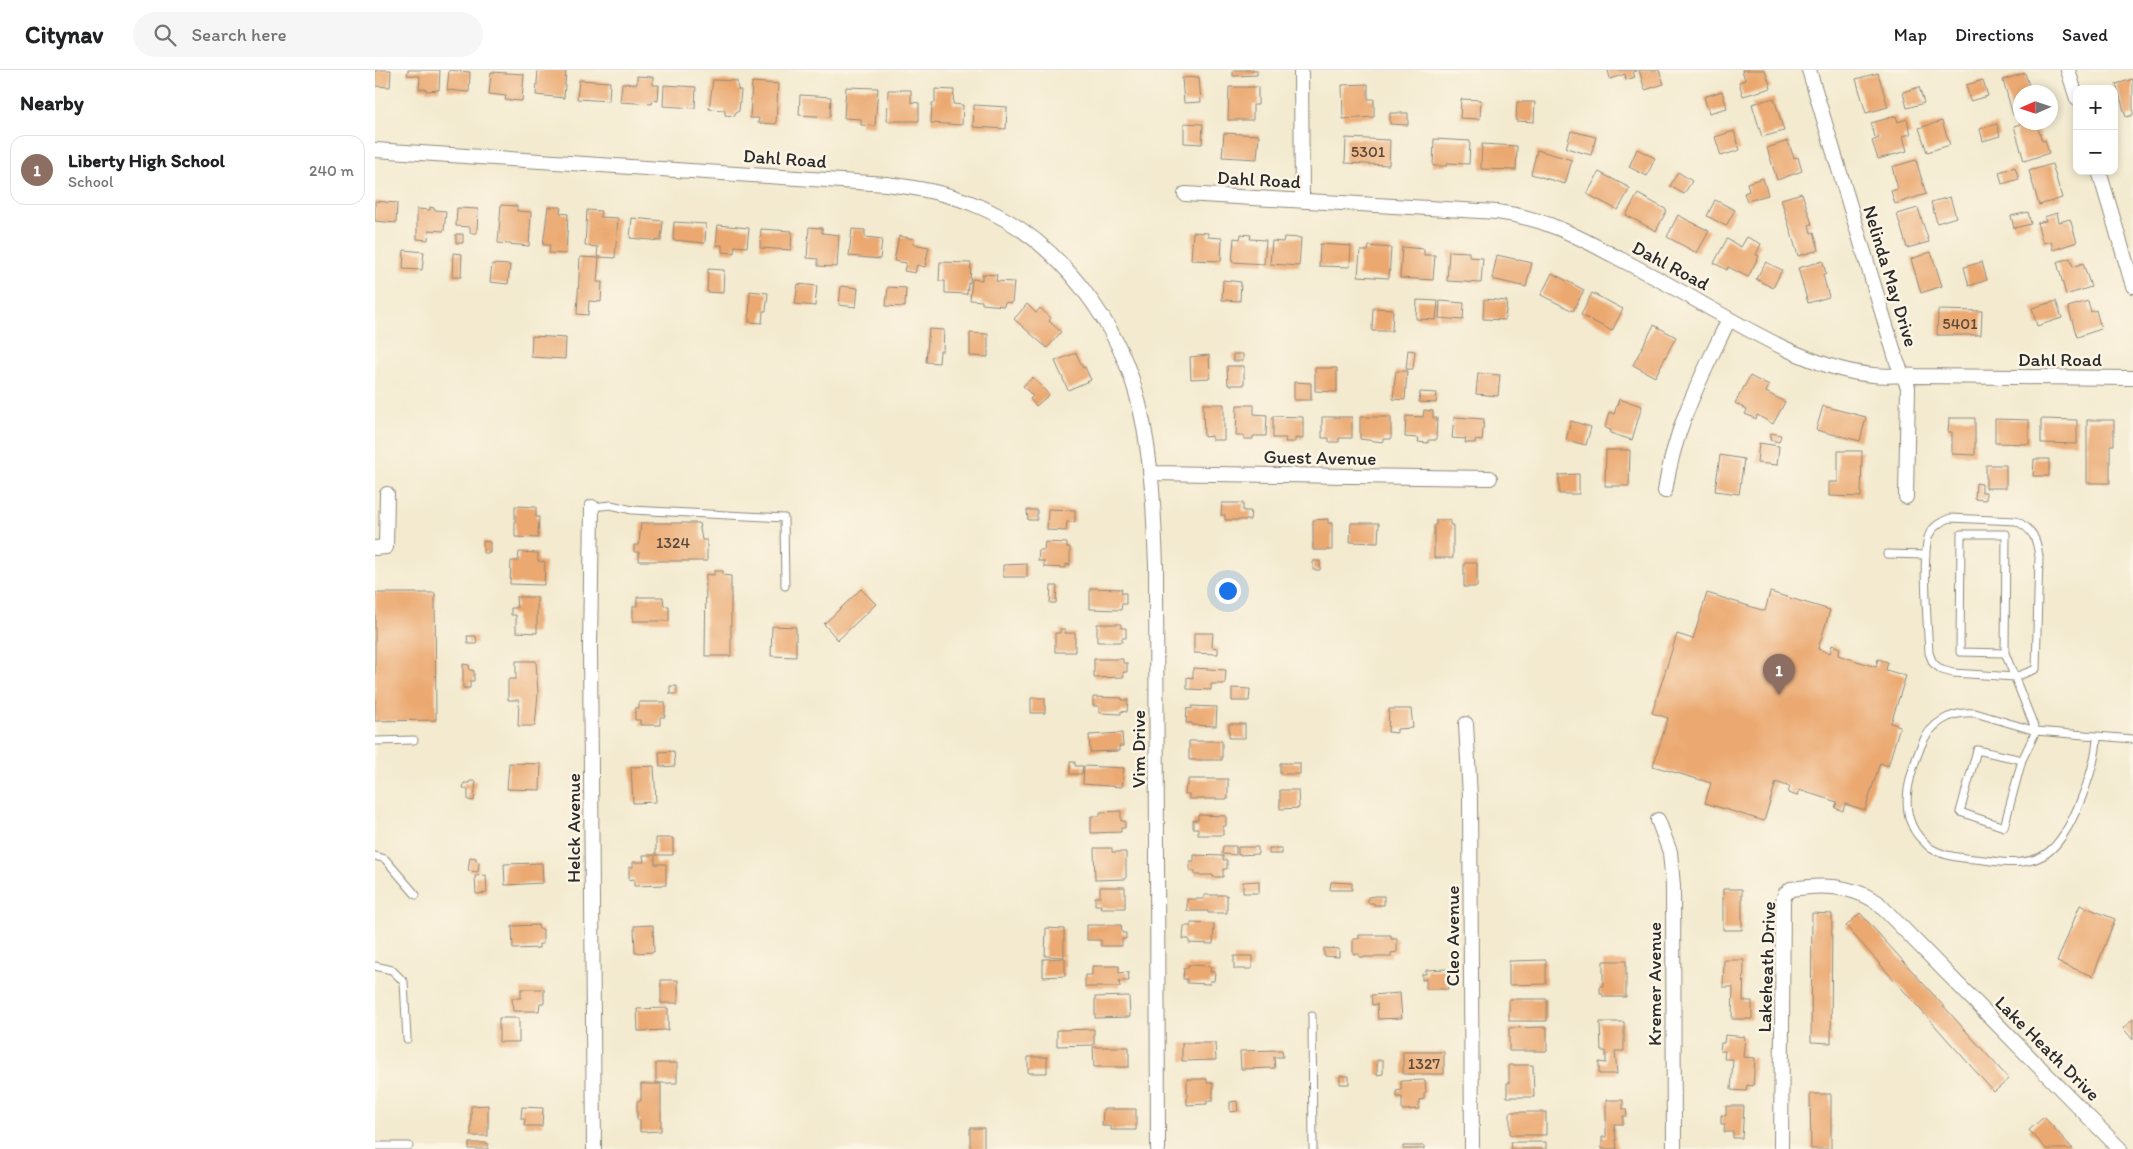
<!DOCTYPE html>
<meta charset="utf-8">
<style>
:root{--surface:#fff;--page:#f6f6f6;--text:#202124;--muted:#757577;--line:#e0e0e0;--accent:#ea580c}
body{margin:0;font-family:Itim,sans-serif;background:var(--page);color:var(--text)}
.controls{position:absolute;right:15px;top:15px;display:grid;overflow:hidden;border-radius:10px;box-shadow:0 2px 8px #0003}
.controls button{width:45px;height:45px;display:grid;place-items:center;padding:0;border:0;border-bottom:1px solid var(--line);background:var(--surface);color:var(--text);font:25px sans-serif}
.compass{position:absolute;left:1638px;top:15px;width:45px;height:45px;border-radius:50%;background:var(--surface);box-shadow:0 2px 8px #0003;rotate:267deg}
.you{position:absolute;left:852px;top:520px;width:18px;height:18px;margin:-12px;border:4px solid #fff;border-radius:50%;background:#1a73e8;box-shadow:0 0 0 8px #1a73e833}
.badge{display:grid;place-items:center;width:32px;height:32px;border-radius:50%;background:var(--accent);color:#fff;font-size:16px;font-weight:700}
.pin{position:absolute;translate:-50% -41px;filter:drop-shadow(0 1px 2px #0008)}
.pin::after{content:'';position:absolute;top:26px;width:18px;height:15px;background:inherit;clip-path:polygon(0 0,100% 0,50% 100%)}
.list{margin:0;padding:0;list-style:none}
h2{display:flex;justify-content:space-between;align-items:center;height:65px;margin:0;padding:0 20px;font-size:21px}
h2 small{font-size:16px;font-weight:400;color:var(--muted)}
.list li{display:grid;grid-template-columns:32px 1fr auto;gap:15px;align-items:center;box-sizing:border-box;height:70px;margin:0 10px 10px;padding:0 10px;border:1px solid var(--line);border-radius:15px}
.list b{display:block;font-size:19px;white-space:nowrap}
.list p{margin:0;font-size:16px;white-space:nowrap;color:var(--muted)}
.list em{font-size:16px;font-style:normal;color:var(--muted)}
.icon{flex:none;width:28px;height:28px;fill:none;stroke:currentColor;stroke-width:2;stroke-linecap:round;stroke-linejoin:round}
.map{position:relative;flex:none;width:1758px;height:1079px;overflow:hidden}
header{display:flex;align-items:center;gap:30px;box-sizing:border-box;height:70px;padding:0 25px;background:var(--surface);border-bottom:1px solid var(--line)}
header strong{font-size:24px}
nav{display:flex;gap:28px;margin-inline-start:auto;font-size:18px}
.search{width:350px;height:45px;background:var(--page);display:flex;align-items:center;gap:12px;box-sizing:border-box;padding:0 18px;border-radius:28px;color:var(--muted);font-size:19px}
main{display:flex}
aside{flex:1;background:var(--surface)}
.map>svg:first-child{display:block}
.building{fill:#eba870}
.lines{fill:none;stroke-linecap:round;stroke-linejoin:round}
.lane-casing{stroke:#8f8a7d;stroke-width:9}
.street-casing{stroke:#8f8a7d;stroke-width:16}
.lane{stroke:#fff;stroke-width:7}
.street{stroke:#fff;stroke-width:14}
.labels{text-anchor:middle;stroke-width:5;stroke-linejoin:round;paint-order:stroke}
.number-label{font-size:16px;fill:#5b4a3c}
.street-label{font-size:19px;fill:#2b2b2b;stroke:#fcf5e5}
</style>
<header>
<strong>Citynav</strong>
<div class="search"><svg class="icon" aria-label="search" viewBox="0 0 24 24"><circle cx="10" cy="10" r="6"/><path d="M15 15l6 6"/></svg>Search here</div>
<nav><a>Map</a><a>Directions</a><a>Saved</a></nav>
</header>
<main>
<aside>
<h2>Nearby<small></small></h2>
<ul class="list">
<li><span class="badge" style="background:#8d6e63">1</span><div><b>Liberty High School</b><p>School</p></div><em>240 m</em></li>
</ul>
</aside>
<div class="map">
<svg width="1758" height="1079" viewBox="0 0 1758 1079">
<rect width="100%" height="100%" fill="#fcf5e5"/>
<filter id="ink" filterUnits="userSpaceOnUse"><feTurbulence type="fractalNoise" baseFrequency=".02" numOctaves="2"/><feDisplacementMap in="SourceGraphic" scale="10" xChannelSelector="R" yChannelSelector="G"/><feConvolveMatrix kernelMatrix="1 2 1 2 8 2 1 2 1" color-interpolation-filters="sRGB"/></filter>
<filter id="wash" filterUnits="userSpaceOnUse"><feTurbulence type="fractalNoise" baseFrequency=".0096" numOctaves="4" result="noise"/><feDisplacementMap in="SourceGraphic" scale="20" xChannelSelector="R" yChannelSelector="G"/><feGaussianBlur stdDeviation="1.12" result="paint"/><feColorMatrix in="noise" values="0 0 0 0 0 0 0 0 0 0 0 0 0 0 0 0 0 1.4 0 .05"/><feComposite in="paint" operator="in"/></filter>
<g filter="url(#wash)">
<rect width="100%" height="100%" fill="#f3eacf"/>
<g id="blocks">
<path class="building" d="M0,0H16L15,17L0,16Z
M33,0H65L64,20L51,21V19H44L45,6L32,5Z
M74,0L95,2L94,22L72,20Z
M163,0H191L189,28L161,25Z
M858,0H882V5L858,6Z
M1233,0H1262V1L1258,2L1260,7L1251,10L1250,4L1235,9Z
M1264,0H1284L1289,14L1270,20Z
M1367,0H1390L1396,18L1368,26L1364,12L1370,10Z
M116,2L149,4L147,31L130,30L131,26L114,24Z
M1503,3L1513,37L1491,43L1481,9Z
M1650,3L1656,22H1646V43L1638,45L1628,10Z
M262,6L278,7V15H284L283,31L278,30L277,34L245,32L247,13L262,14Z
M824,7L826,32L809,33L807,8Z
M1758,9V45L1751,47L1741,14Z
M204,10L235,12L234,31L202,29Z
M338,10L362,11L363,20H366L364,41L360,43V46L350,45V40L334,39Z
M1608,10L1613,26L1595,31L1591,15Z
M377,12L403,14L401,54L383,53L384,48H375Z
M993,14V29H999V47L968,49L967,15Z
M289,15L321,17L320,38L288,36Z
M471,17L503,18L500,56L486,55V49L469,48Z
M854,17H883V35H878V50H853Z
M1544,17L1549,33L1532,38L1528,22Z
M560,19L579,20L578,34L588,35L587,55L556,53L557,33H560Z
M513,20H536V32L544,33V51H512Z
M1347,21L1352,38L1334,43L1329,27Z
M425,25L456,27L455,47L424,45Z
M1399,28L1409,61L1387,67L1377,34Z
M1086,29L1106,30L1105,49L1085,48Z
M1142,32H1160L1159,52L1141,51Z
M599,35L632,37L631,59L598,57Z
M1015,43H1033V55L1015,54Z
M1521,46L1523,52L1532,49L1536,64L1528,66L1532,81L1503,89L1497,71L1504,68L1503,66L1500,67L1496,53Z
M1567,51L1575,75L1552,82L1544,58Z
M1651,52H1661L1667,71L1670,70L1674,83L1649,91L1639,56Z
M809,53L828,54L827,74L809,73Z
M1622,54L1625,66L1608,71L1605,59Z
M1196,61L1221,67L1216,85L1191,78Z
M1359,61L1365,80L1346,86L1340,67Z
M849,63L884,65L882,89L847,87Z
M971,68L1015,70L1014,95L970,93Z
M1059,69L1095,71L1094,94L1072,93V96H1058Z
M1413,71L1419,88L1423,87L1427,101L1402,110L1392,78Z
M1107,74L1142,76L1141,100L1106,99Z
M1262,79L1280,88L1272,106L1254,97Z
M1162,80L1197,90L1190,114L1156,104Z
M1541,90L1551,124L1520,134L1516,121L1523,119L1517,97Z
M1677,94L1687,128L1664,135L1654,101Z
M1640,97L1644,109L1627,114L1624,102Z
M1224,102L1255,118L1243,140L1212,124Z
M1303,102L1317,111L1309,124L1295,116Z
M1388,108L1393,125L1372,131L1369,123L1374,121L1372,113Z
M1427,123L1437,154L1434,155L1436,163L1439,162L1444,180L1423,186L1406,129Z
M1263,124L1292,140L1281,161L1251,145Z
M1575,127L1581,147L1562,153L1556,132Z
M1340,130L1360,140L1351,156L1332,146Z
M0,131L22,133L21,153L0,151Z
M126,135L142,136V141L156,142L154,176L123,173Z
M55,137L59,138V140L71,141L69,161L54,160L53,170L42,169V139L55,140Z
M173,137H186L185,143L193,144L191,184L174,183L175,175H168Z
M82,138L103,139L102,163H95V157L81,156Z
M1543,138L1554,172L1532,178L1522,144Z
M212,140L226,141L225,147L243,148L240,188L224,187L222,185L223,177L210,176Z
M1653,142L1656,154L1639,158L1636,146Z
M1682,143L1684,152L1695,149L1702,172L1678,180L1676,171L1668,173L1662,153L1671,151L1669,147Z
M1303,145L1334,161L1322,183L1292,167Z
M257,148L288,151L286,171L255,168Z
M299,152L331,154L330,173L298,170Z
M343,155L374,158L372,177L360,176L359,183L347,182V175H341Z
M434,157L447,158V163L464,165L462,197L443,196V189L432,188Z
M386,159L417,161L416,180L385,178Z
M477,159L490,160V167L507,169L505,189L474,186Z
M818,162L833,163V167L847,168L846,191L816,190Z
M81,164H88V173H81Z
M866,164L876,165L875,169L891,170L889,194L857,192L859,168L865,169Z
M524,166L539,169L538,174L554,177L550,197L542,195L540,203L529,201L531,193L519,191Z
M909,167L926,168L924,196L895,194L897,171L908,172Z
M1372,167L1386,174L1381,185L1384,186L1373,207L1353,197L1352,200L1339,193L1352,169L1366,177Z
M945,174L976,176L975,197L944,196Z
M994,176L1016,178L1014,208L983,206L985,181H993Z
M1027,177L1049,179V185H1060L1058,210L1025,208Z
M29,180L49,182L47,200L28,199Z
M1074,181L1094,182V187L1108,188L1106,213L1072,211Z
M1556,182L1567,216L1546,223L1536,189Z
M78,183L87,184L86,207H77Z
M1122,185L1157,193L1151,217L1117,209Z
M205,187L224,188L222,212H227L226,232L214,231L213,245L202,244Z
M1695,188L1698,197L1708,193L1716,217L1691,225L1682,192Z
M1448,191L1451,204L1448,205L1454,227L1433,233L1423,198Z
M565,192L596,193L595,213H593L592,224L570,223V211H564Z
M1391,192L1407,200L1398,218L1381,209Z
M1607,192L1612,210L1594,216L1589,197Z
M117,194L135,195L133,214L115,212Z
M333,199L349,200L348,223L332,222Z
M1177,203L1209,220L1198,241L1166,225Z
M607,204L622,205L621,211L639,212L637,233L630,232L629,236L607,234V231L595,230L597,209L607,210Z
M848,210L866,212L865,231L847,230Z
M423,214L442,216L440,236L420,234Z
M466,216L483,218L481,237L464,235Z
M513,217L531,218L530,237L511,236Z
M375,221L393,223L391,241H388L387,253L374,252Z
M1217,223L1248,239L1237,261L1206,245Z
M1109,229L1132,231L1130,250L1108,249Z
M1042,230L1063,231L1061,250L1041,249Z
M1065,231L1089,233L1088,250L1064,248Z
M1681,231L1687,248L1662,256L1657,238Z
M1713,231L1716,242L1721,240L1726,259L1702,267L1693,237Z
M652,234L661,243L665,238L676,248L674,251L686,262L672,278L639,249Z
M998,238L1018,239L1017,261H997Z
M1563,240L1607,241L1606,265H1562Z
M1279,255L1301,267L1280,307L1258,295Z
M554,259L569,260L568,281H565L564,293L551,292Z
M595,263L613,264V287L595,286Z
M157,266L191,268L190,289L156,287Z
M1033,280L1040,281L1038,299H1031Z
M701,283L708,298L710,297L716,310L693,320L680,291Z
M858,284H868V291H858Z
M834,285L835,308L816,309L815,287Z
M852,296H869V315H853Z
M940,298H962V322L940,321Z
M1021,301H1032L1030,330L1018,329Z
M1103,303L1125,305L1123,326L1101,324Z
M1375,306L1394,316L1391,322L1410,332L1398,354L1382,345L1381,349L1370,344L1372,340L1360,333Z
M658,307L674,325L661,336L655,329L658,326L648,316Z
M919,312L936,313V330H919Z
M1045,322L1062,323L1061,333L1044,332Z
M1244,329L1267,336L1257,370L1235,363L1236,360L1230,358L1234,342L1239,344Z
M828,334H849V370H837V366L829,367Z
M862,335H879V344L892,345L891,366H878V369H869V366H861Z
M1448,336L1491,347L1485,371L1441,360Z
M1049,340L1058,341V348H1062L1061,370H1053V373L1043,372L1044,368L1030,367L1031,346L1048,347Z
M898,346L928,347V369L920,368V372H910L911,368H898Z
M947,347H977V368H964V372H954V368H947Z
M985,347H1016V369H1008V372L985,369Z
M1079,347L1109,349L1107,371L1100,370V373H1090L1091,369L1077,368Z
M1574,348H1600V385L1577,384V362H1573Z
M1620,349L1654,350V374L1620,373Z
M1666,349L1702,350V374L1666,373Z
M1712,350H1739V375H1735V413H1712Z
M1196,351L1216,357L1211,375L1191,370Z
M1396,363L1406,365L1404,372L1395,370Z
M1384,373L1404,376L1402,395L1382,393Z
M1231,380H1255L1254,416H1230Z
M1463,381H1487L1486,427L1454,426V412H1463Z
M1345,385L1369,389L1364,424L1340,421Z
M1659,389H1674V406H1658Z
M1611,395H1631V418H1611Z
M1204,404V424H1184V405Z
M1601,413L1607,414V422H1611V430L1600,429Z
M847,433H868V441H876L875,450H850V445H846Z
M140,436L161,437V447H164L163,468L140,467Z
M673,439L700,440V452H692L691,461L672,460Z
M652,440H662V450H653Z
M953,449V453H957V480H938V450Z
M1061,450H1075V455H1078V488H1059V455H1061Z
M266,453H324L327,470H332V491H264V482H259V475H264Z
M976,453H1004L1003,473L975,472Z
M108,471L115,472V483H108Z
M670,472L692,473V477H695V495L691,494V498L669,497V491H663L664,480H669Z
M144,482L163,483V491L170,492L169,515L135,514L136,491H143Z
M938,491H945V500H938Z
M1089,493H1102V517H1089Z
M652,494V507H628V495Z
M339,501H348V505L356,506V586H330L331,504L339,505Z
M676,516H682L681,533H675Z
M715,518L747,519L746,523H751V534H747L746,540L715,539Z
M486,519L501,534L463,570L449,554Z
M1395,522L1455,540L1443,579L1455,583L1457,575L1465,578L1463,585L1501,597L1503,589L1513,592L1511,600L1531,606L1516,653L1525,656L1513,696L1505,693L1490,740L1470,734L1468,741L1460,738L1462,732L1424,720L1422,726L1413,723L1415,717L1401,712L1389,751L1330,733L1336,713L1278,696L1293,648L1277,643L1302,564L1318,569L1332,523L1390,541Z
M0,523H60L61,650L0,651Z
M141,527H162V563L141,562V545H136V538H142Z
M262,527H288L289,536H294V551H258V536H262Z
M722,554H746V558H751V568H747V572H722Z
M397,556L421,557V587L396,586Z
M685,559H690V563H700V582H680V563H685Z
M819,563H838L837,577L843,578V584L819,583Z
M92,566H101L102,574H93Z
M719,589H748V593H752V602H748L749,607L719,608Z
M141,591H161L163,624L160,656H143L144,630H133V609H141Z
M88,594L94,595L95,600L99,601V611H95V618H88Z
M818,598L851,600L850,614H836V620L812,619V607L818,608Z
M295,616H302V624H295Z
M857,618L875,619L874,631H857Z
M718,627L747,628V630H753L752,642L746,641V644L724,643V636H718Z
M656,628H670V643H656Z
M264,632H290V647H285V655H265V650H260V638H264Z
M817,636L842,637L841,656L817,655V653H811L812,638L817,639Z
M1014,639H1036L1038,658L1022,659V663L1013,662Z
M854,654H870V668H854Z
M747,663L748,676H744V681L715,682L714,665Z
M814,671H847V690H814Z
M299,681L300,696L285,697L284,682Z
M695,692H700V696H708L707,704H695Z
M134,693L166,694L165,720L132,719Z
M905,693H925V704H905Z
M279,696L281,732L258,733L256,697Z
M709,696L749,698L747,717L708,714Z
M813,709H853V729H814V724H810L811,715H813Z
M95,711H101L99,731L93,730V719H88L89,713H94Z
M905,720H923L924,738L905,739Z
M746,741V751H750V758H746V762L716,763V746H725V742Z
M823,745L851,746V756H848V765H823V758H818V750H823Z
M281,768H298V785H281Z
M848,776H861V785L847,784Z
M863,777H883V784L863,785Z
M719,778H737V782H751V809L720,810Z
M894,778H907V784H894Z
M268,785H280V794H291V815L259,816V809L254,810V797H258V792H269Z
M819,785L848,786V790H852V799H848V807H838V805H820V801H815V791H819Z
M95,787L101,788V791L104,792L103,802L93,801Z
M167,793L168,813L130,815L129,794Z
M111,805L112,823L101,824L100,806Z
M884,811V823H868V812Z
M956,812L977,813V820H955Z
M725,817H750V838H725L726,835H720V827H725Z
M1348,819H1367V860H1348Z
M829,825H852V843H833V841H812V829H829Z
M1000,826H1009V835H999V833H993V827Z
M1705,835L1740,849L1718,906L1682,892Z
M1437,843L1457,844L1456,973L1436,972Z
M1485,843L1634,1009L1619,1022L1471,856Z
M816,853L839,854L838,874L814,873V869H808L809,856H816Z
M163,855L164,859H168V874H164V878L138,879L137,856Z
M278,855L279,882L260,883L259,856Z
M712,855H746L747,863H751V869H747V876H726V870H712Z
M671,858L689,859V887L670,886Z
M984,865H1016V869H1022V882L1016,883V887H984V884H978V869H984Z
M949,878L964,879V887L949,886Z
M859,886H877V899H859Z
M690,888V906L668,907V889Z
M1171,890V914L1134,915V891Z
M1349,890H1369L1368,931H1377V949H1357L1358,917H1348Z
M1228,891H1251V927H1228V924H1225V916H1228Z
M813,895L836,896L835,902H840L839,911H835V914L812,913V909H808L809,898H813Z
M717,896H744V903L753,902L754,911H744L745,917H710V905H717Z
M1072,899V908H1076V914H1072L1073,919H1051V909L1047,910V904H1051V900Z
M286,910H303V933H286Z
M146,919H169V933H165L164,941H138L137,928H146Z
M1025,923L1027,948L1003,949L1002,934L997,935L996,925Z
M754,926L755,947L720,948V927Z
M1134,929H1172V951H1134Z
M293,938V960L263,961L262,939Z
M124,948H144V972H124Z
M1758,949V970L1748,958Z
M1225,952H1249V981H1240L1242,1004H1224V992L1231,993V981H1226Z
M1172,957V981H1134V958Z
M719,959V975L682,976V960Z
M1350,965L1370,967L1368,987L1380,988L1378,1016L1372,1015L1371,1021L1356,1020L1358,989H1349L1350,981H1345L1346,973H1349Z
M807,973H840L841,990L807,991Z
M718,977H754V997H719Z
M907,980L908,987H899L900,998L866,999L865,981Z
M1028,982H1069V1004H1028Z
M653,987H672V1003H653Z
M1002,990H1008V1004L1002,1005Z
M281,993H302V1013H281Z
M1134,995H1158L1159,1027H1132V1013H1134Z
M965,1006H974V1014H965Z
M812,1009H832V1013H838V1031H832V1034L812,1035Z
M1050,1010L1051,1022L1049,1023V1029L1044,1030V1039L1027,1040V1027H1022L1021,1021L1026,1020V1011Z
M266,1014H286V1061L265,1062V1050H262V1031H266Z
M1435,1024H1456V1079H1436Z
M1231,1030H1248V1039H1251L1252,1046H1248V1054H1239L1242,1079H1227V1067H1231Z
M862,1031L863,1041L855,1042V1032Z
M113,1035V1066H96V1036Z
M1351,1036H1369L1367,1068H1358V1062H1349L1350,1054H1346V1045L1351,1046Z
M147,1037L168,1038L167,1056H149L150,1049H146Z
M728,1039H761V1060H736V1056H727Z
M1135,1042H1171V1065H1135Z
M1669,1047L1698,1079H1671L1654,1060Z
M595,1058H609V1079H595Z
M1135,1072H1171V1079H1136Z
M94,1073H113V1079H94Z
M1028,1076H1049V1079H1028Z"/>
</g>
</g>
<g filter="url(#ink)">
<use href="#blocks" fill-opacity="0" stroke="#8f8a7d" stroke-width="1"/>
<g class="lines">
<g class="lane-casing">
<path id="lane" d="M217,437L236,435L257,440L409,448L410,516
M1575,448L1641,451C1658,459 1662,469 1664,487L1661,599L1640,607L1578,603L1567,600L1558,593L1554,583C1553,560 1546,483 1554,465C1558,456 1566,452 1575,448Z
M1512,484L1551,485
M1630,583L1585,582L1586,464H1631L1630,583L1661,661L1647,690L1629,757L1585,742L1602,680L1647,690
M1722,667C1721,697 1697,765 1672,783C1654,796 1630,793 1609,790C1592,788 1573,788 1557,779C1553,777 1550,772 1546,769C1522,743 1534,706 1546,676C1555,653 1576,641 1600,643L1661,661L1758,669
M0,671L39,670
M0,786L10,789L41,825
M0,896L17,900L29,912L32,969
M937,946L938,1079
M0,1076H34"/>
</g>
<g class="street-casing">
<path id="street" d="M926,0L927,130
M1434,0L1522,292L1533,317L1531,427
M1693,0L1702,29
M0,80L511,114C543,118 573,123 603,136C683,169 746,254 765,338C777,390 779,443 781,496L783,1079
M1724,101L1758,216
M810,124L1122,142C1170,148 1202,166 1245,189C1274,204 1303,219 1331,236C1362,253 1393,272 1425,285C1449,295 1473,303 1498,305C1512,307 1526,304 1540,306L1758,308
M775,403L1115,408
M1290,421C1300,355 1326,308 1354,249
M217,437L215,578L219,1079
M0,478L11,477L12,424
M1091,654L1095,727L1097,1079
M1283,750L1295,782L1298,816L1299,1079
M1406,1079L1408,831L1410,824L1416,819C1447,814 1475,815 1502,832L1745,1079"/>
</g>
<use href="#lane" class="lane"/>
<use href="#street" class="street"/>
</g>
</g>
<g class="labels">
<g class="number-label">
<text x="993" y="87">5301</text>
<text x="1585" y="259">5401</text>
<text x="298" y="478">1324</text>
<text x="1049" y="999">1327</text>
</g>
<g class="street-label">
<text transform="translate(410 88) rotate(4)" y="7">Dahl Road</text>
<text transform="translate(884 109) rotate(3)" y="7">Dahl Road</text>
<text transform="translate(1296 195) rotate(28)" y="7">Dahl Road</text>
<text transform="translate(1516 206) rotate(73)" y="7">Nelinda May Drive</text>
<text x="1685" y="296">Dahl Road</text>
<text transform="translate(945 387) rotate(1)" y="7">Guest Avenue</text>
<text transform="translate(763 679) rotate(-90)" y="7">Vim Drive</text>
<text transform="translate(198 758) rotate(-90)" y="7">Helck Avenue</text>
<text transform="translate(1077 866) rotate(-90)" y="7">Cleo Avenue</text>
<text transform="translate(1391 897) rotate(-88)" y="7">Lakeheath Drive</text>
<text transform="translate(1279 914) rotate(-90)" y="7">Kremer Avenue</text>
<text transform="translate(1673 978) rotate(45)" y="7">Lake Heath Drive</text>
</g>
</g>
</svg>
<div class="controls">
<button>+</button>
<button>−</button>
</div>
<svg class="compass" viewBox="-18 -18 36 36"><path d="M0-13l5 13h-10z" fill="#e53935"/><path d="M0 13l5-13h-10z" fill="#757577"/></svg>
<div class="you"></div>
<div class="pin badge" style="left:1404px;top:625px;background:#8d6e63">1</div>
</div>
</main>
